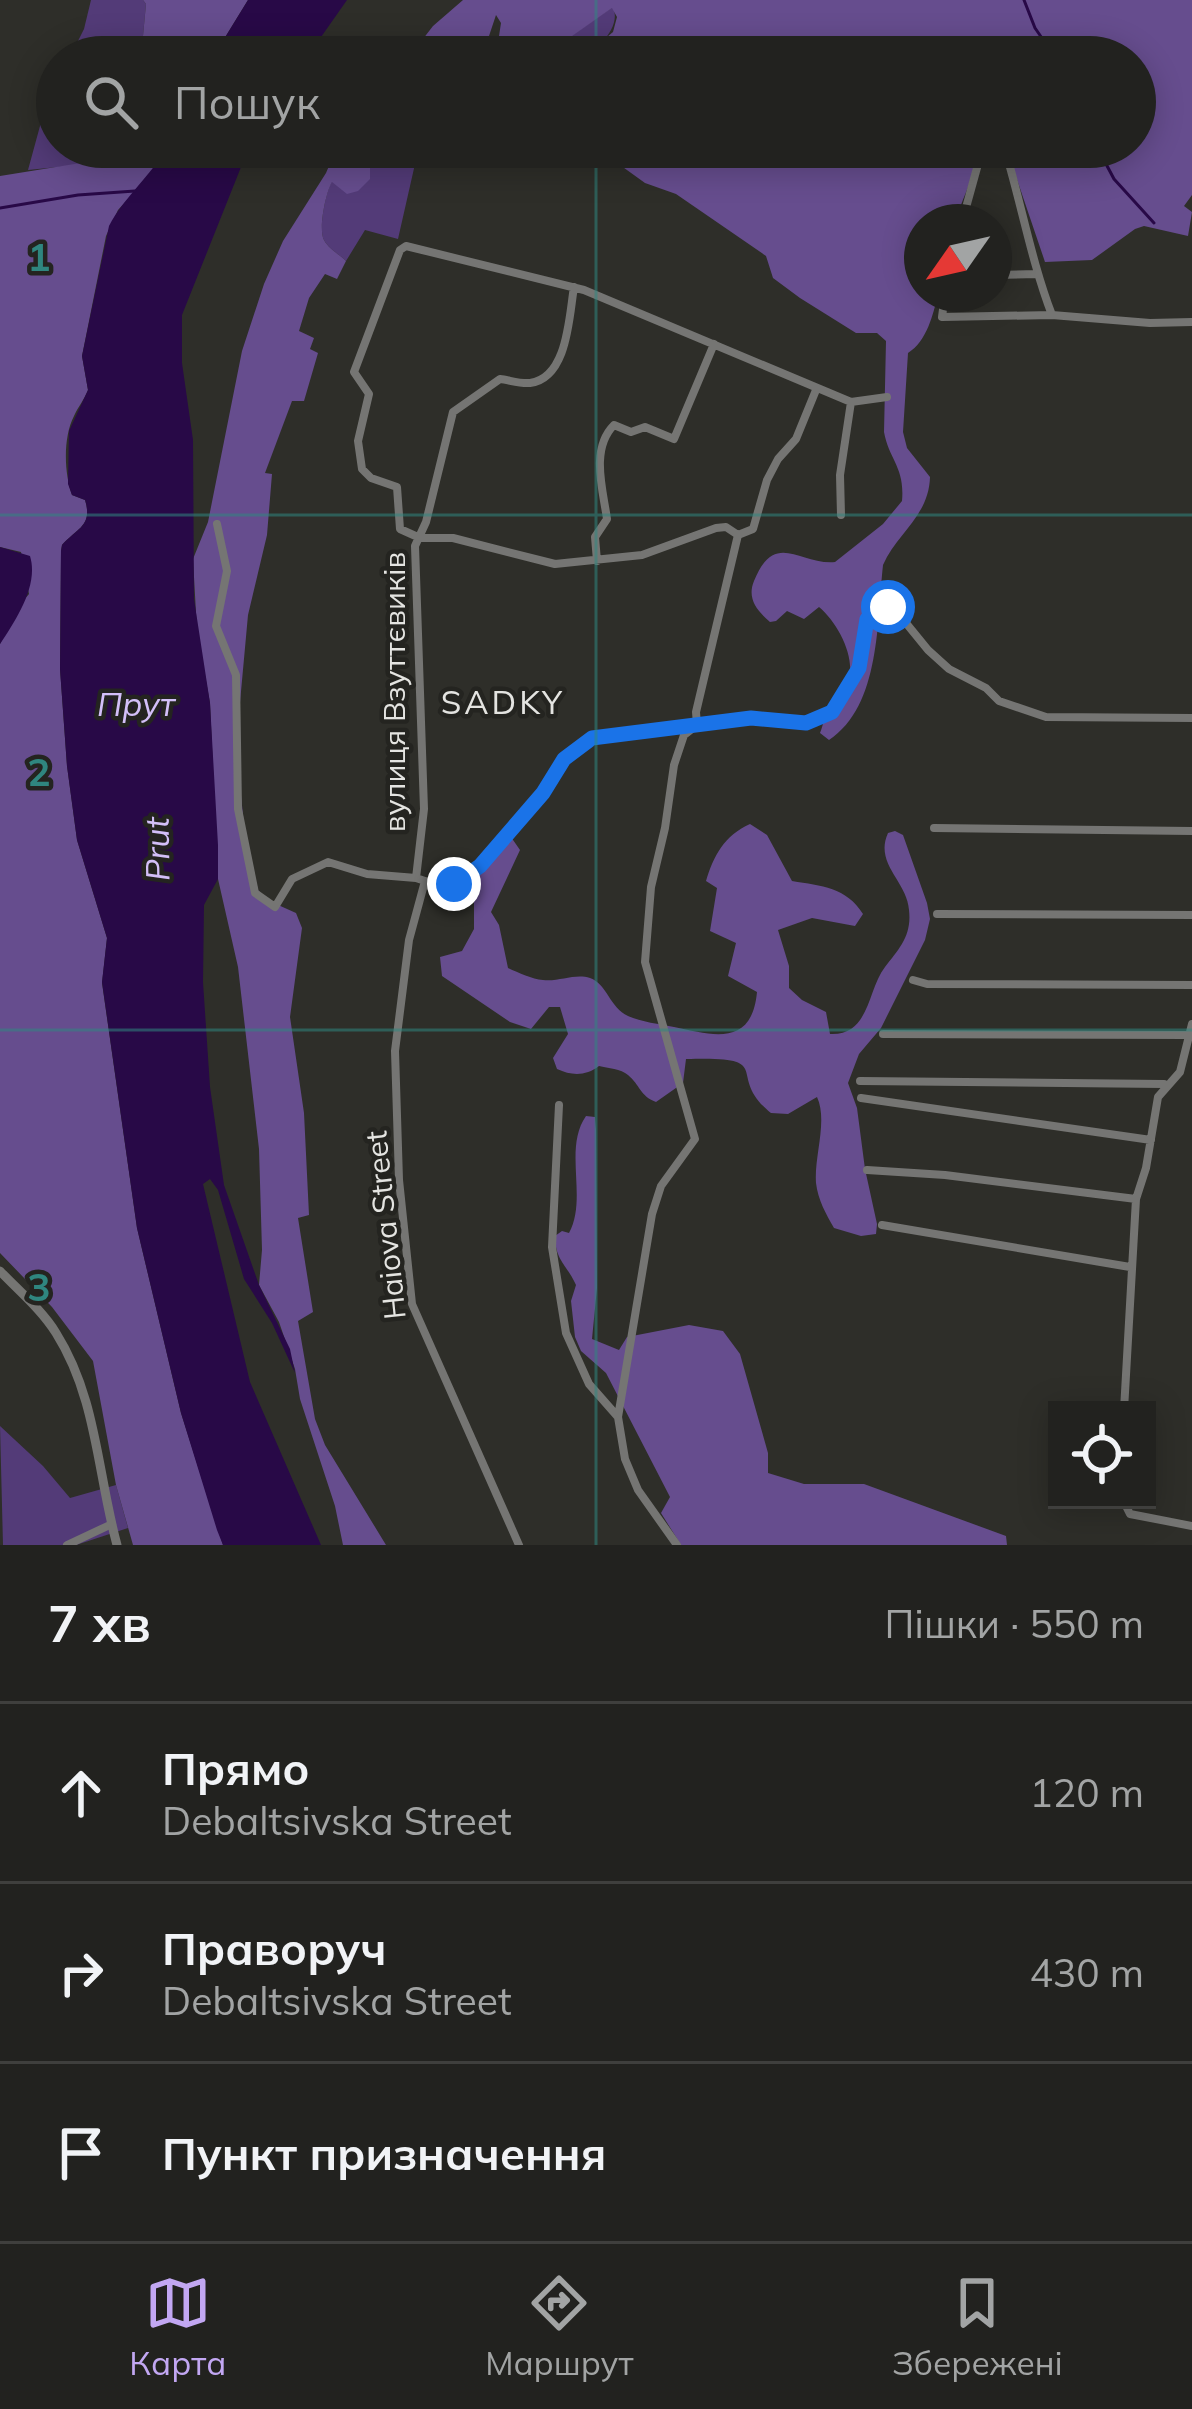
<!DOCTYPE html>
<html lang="uk">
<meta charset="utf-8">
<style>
:root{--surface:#22221f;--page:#2e2f2c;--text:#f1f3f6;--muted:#a2a4a4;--line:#3f3f3d;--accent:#c2a7f2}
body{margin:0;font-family:Mulish,sans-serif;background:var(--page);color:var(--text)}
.controls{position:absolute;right:36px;bottom:36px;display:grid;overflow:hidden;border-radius:0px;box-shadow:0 6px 30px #0003}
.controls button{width:108px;height:108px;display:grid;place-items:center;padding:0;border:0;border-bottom:3px solid var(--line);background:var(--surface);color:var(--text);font:60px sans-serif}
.compass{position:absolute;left:904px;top:204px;width:108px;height:108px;border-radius:50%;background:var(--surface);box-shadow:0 6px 30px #0003;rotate:236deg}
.stop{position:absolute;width:36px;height:36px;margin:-27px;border:9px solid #1a73e8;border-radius:50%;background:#fff}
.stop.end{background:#1a73e8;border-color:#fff;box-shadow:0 3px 12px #0008}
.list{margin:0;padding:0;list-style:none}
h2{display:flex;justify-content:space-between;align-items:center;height:156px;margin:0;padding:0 48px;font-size:51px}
h2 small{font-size:39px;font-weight:400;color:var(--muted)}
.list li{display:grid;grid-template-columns:78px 1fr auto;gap:36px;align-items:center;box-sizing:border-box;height:180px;padding:0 48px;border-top:3px solid var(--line)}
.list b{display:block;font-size:45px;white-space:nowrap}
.list p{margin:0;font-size:39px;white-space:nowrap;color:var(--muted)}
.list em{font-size:39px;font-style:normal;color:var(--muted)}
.icon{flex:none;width:66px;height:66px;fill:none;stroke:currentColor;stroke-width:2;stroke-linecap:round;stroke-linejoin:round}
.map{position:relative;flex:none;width:1192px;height:1545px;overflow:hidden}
.search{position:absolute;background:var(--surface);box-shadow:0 6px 30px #0003;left:36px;right:36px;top:36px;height:132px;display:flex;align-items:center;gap:30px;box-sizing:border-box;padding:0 42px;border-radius:66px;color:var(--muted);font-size:45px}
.sheet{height:696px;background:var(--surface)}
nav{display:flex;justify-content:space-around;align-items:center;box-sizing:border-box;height:168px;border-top:3px solid var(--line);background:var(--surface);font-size:33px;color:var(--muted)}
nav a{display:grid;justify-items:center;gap:6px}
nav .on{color:var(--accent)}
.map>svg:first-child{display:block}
.green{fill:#533b78}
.forest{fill:#664d8e}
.water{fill:#280947}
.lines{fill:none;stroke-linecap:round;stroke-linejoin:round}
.stream{stroke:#280947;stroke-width:3}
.minor{stroke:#757573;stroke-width:8}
.tertiary{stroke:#757573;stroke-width:9}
.route{stroke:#1a73e8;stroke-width:15}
.grid{fill:none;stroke:#2f867f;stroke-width:3;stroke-opacity:0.55}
.labels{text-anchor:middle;stroke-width:9;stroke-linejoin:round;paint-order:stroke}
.street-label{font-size:30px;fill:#e4e4e1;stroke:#242420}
.neighbourhood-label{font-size:33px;letter-spacing:3px;fill:#e4e4e1;stroke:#242420}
.water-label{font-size:33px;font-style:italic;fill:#d3bff8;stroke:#242420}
.grid-label{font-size:39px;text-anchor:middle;font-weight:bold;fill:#2f867f;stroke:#242420;stroke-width:9;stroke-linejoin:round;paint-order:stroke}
</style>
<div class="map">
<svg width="1192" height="1545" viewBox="0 0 1192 1545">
<rect width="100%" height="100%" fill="#2e2e29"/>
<path class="green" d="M91,0H143L146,4L141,57H70L84,29Z
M613,7C622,28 596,52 578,57C561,61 536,57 518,57L571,36Z
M57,83V147H133L127,160L28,170L46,104Z
M394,147L476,150L423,154L415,164L398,239L365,230L346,261C340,255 328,248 324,240C318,229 326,192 332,181L370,168Z
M0,1426L43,1466L70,1498L116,1485L128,1528L76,1545H3Z"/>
<path class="forest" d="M143,0H248L213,57H141L146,4Z
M463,0H1192V195L1184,206L1192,212L1188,236L1144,226L1135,229L1092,260L1045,262L1006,147H1135V57H583L613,32L617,17L612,8L555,48L510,55V48L497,49L501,23L496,15L482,57H409L433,26Z
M133,147H167L151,174L118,210L106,236L82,356L88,390C84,400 78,407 74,416C63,437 64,473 72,495L85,500C93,526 77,528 62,545L61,551L60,669L67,766L77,840L107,938L102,983L137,1228L181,1413L223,1545H133L116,1485L93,1361L52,1307L0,1253V644L18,607L29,594L21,552L0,547V176L93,161L126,160Z
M337,147H394L370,167V179L358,191L347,194L332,182C326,192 318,229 324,240C328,248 340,255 346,261L337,279L325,274L309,298L299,331L314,338L310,349L318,353L304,401H292L265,473L272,474L267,535L248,615L236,746L245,835L258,890L267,900L296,913L302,928L290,1017L304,1113L309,1215L298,1218L313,1312L298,1321L315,1419L325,1445L386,1545H343L335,1506L300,1399L295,1369L279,1322L259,1285L262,1250L259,1149L238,967L218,879L210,703L197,631L193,559L208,522L242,351L264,284L283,241L326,173Z
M595,147H978C977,173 963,196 955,222H922V294H938C933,315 927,341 908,353L903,432L907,448L930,477C929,516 897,533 883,565C877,619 881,706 829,740L820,733C824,724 824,714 830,706C837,698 844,695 848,684C857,658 838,623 819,607L804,619L787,611L776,621L770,622C756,610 747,598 754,581C775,529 799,565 835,562L883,524L902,501C905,467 889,460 884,432L886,341L877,333H856L800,298L773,278L766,256L676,194L645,183Z
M750,824L767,835L792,881C822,886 846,887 863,914L855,926L812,918L778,930L789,966V988L802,1000L826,1012L830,1034C870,1036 867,990 885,967C899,949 912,936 909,910C907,881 874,864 888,833L895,831L903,835L927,903L930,919L925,940L881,1028L859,1054L848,1083L857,1108L865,1169L877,1224L876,1234L861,1236L834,1228C826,1214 818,1200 816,1183C814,1156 828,1121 817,1097L788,1114L771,1113C723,1074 780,1056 686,1059L683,1083L656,1102C640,1096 640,1085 628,1075C621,1069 608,1068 599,1066C586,1076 572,1076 557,1069L553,1058L568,1034L560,1007H549L531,1029L510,1022L442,976L440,957L462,951L474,929V878L511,837L520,850L491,912L499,925L508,968C519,973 532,979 543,980C559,982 575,973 590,978C607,984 610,1008 628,1016C641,1022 660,1024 674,1027C715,1036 752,1046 757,992L728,976L736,943L710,931L717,888L706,881C714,855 724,836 750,824Z
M586,1116L595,1117L596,1130L597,1288L592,1339L619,1350L627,1337L689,1325L723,1331L740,1354L768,1453V1473L804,1484H864L1006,1536L1007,1545H681L661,1513L670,1497L606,1373L581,1351L575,1337L571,1301L576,1285C567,1265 555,1260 555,1236L562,1231L569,1233C588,1198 563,1149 586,1116Z"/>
<path class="water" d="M248,0H347L307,57H213Z
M167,147H249L182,315V363L193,440L194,599L210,703L218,845V879L204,905L203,982L210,1087L224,1185L259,1285L290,1349L295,1373L272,1323L244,1279L218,1190L210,1179L203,1184L250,1382L321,1545H223L217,1530L181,1413L137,1228L102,982L107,938L77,840L67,766L60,669L61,551L62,545C77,528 93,526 85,500L72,495L68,484L69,431L88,390L82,356L109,226C124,197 151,176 167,147Z
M0,547L30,556C39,585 16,620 0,644Z"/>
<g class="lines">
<path class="stream" d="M1024,0L1035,28L1055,57
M1097,147L1114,179L1154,223
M0,208L78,195L135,191"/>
<path class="minor" d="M962,222L980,157L1006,153C1022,207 1032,263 1052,315
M994,275L1037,274
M945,294L942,317L1052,315L1150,323L1192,322
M841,515L840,475L851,402
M217,524L227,571L216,626L236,675L238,809L255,893L275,907L292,879L328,862L367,874L416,878
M738,535L726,527L716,528L642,555L555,564L453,538H420L400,529L397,487L371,478L362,469L358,441L369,394L354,372L400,250L406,246L584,290L851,402L887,397
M597,561L595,537L607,519C603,490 590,449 614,425L631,432L645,427L674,439L714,344
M934,828L1192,831
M425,881L454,884L468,877L543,793L564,759L592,738L751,718L806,723L832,712L859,668L867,619L880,606L897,612L928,650L949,669L986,688L999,701L1046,717L1192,718
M425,881L409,940L395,1051L399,1180L412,1304L519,1545
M425,881L416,878L424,809L415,546L426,522L453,412L500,379C509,380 520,384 530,383C568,378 569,316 574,287
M937,914L1192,915
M913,980L927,984L1192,985
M883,1034L1187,1035
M860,1081L1164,1084
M861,1098L1151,1140
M559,1105L552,1247L566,1333L589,1384L618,1417L625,1459L638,1490L677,1545
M867,1170L945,1175L1136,1199
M882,1225L1130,1267
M1124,1410L1136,1199L1146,1168L1158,1097L1180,1072L1192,1024
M618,1417L652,1214L661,1186L695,1139L645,962L651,887L665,828L674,765L684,735L697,725L696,712L738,535L753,529L767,480L778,459L796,439L816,390
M1123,1500L1130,1514L1192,1526
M67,1545L112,1524"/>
<path class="tertiary" d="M0,1271C18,1290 42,1310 56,1333C97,1398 97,1472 117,1545"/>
</g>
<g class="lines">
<path class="route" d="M454,884L480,866L543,793L564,759L592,738L751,718L806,723L832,712L859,668L867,619L880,606L888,607"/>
</g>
<path class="grid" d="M596,0V57M596,147V1545M0,515H1192M0,1030H1192"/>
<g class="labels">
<g class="street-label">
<text transform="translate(395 692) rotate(-90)" y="10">вулиця Взуттєвиків</text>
<text transform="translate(386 1225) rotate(-96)" y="10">Haiova Street</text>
</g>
<g class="neighbourhood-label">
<text x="503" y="714">SADKY</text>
</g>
<g class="water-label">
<text x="136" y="716">Прут</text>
<text transform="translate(157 849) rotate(-91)" y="12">Prut</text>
</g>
</g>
<g class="grid-label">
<text x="39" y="271">1</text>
<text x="39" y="786">2</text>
<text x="39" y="1301">3</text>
</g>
</svg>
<div class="controls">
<button><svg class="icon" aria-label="locate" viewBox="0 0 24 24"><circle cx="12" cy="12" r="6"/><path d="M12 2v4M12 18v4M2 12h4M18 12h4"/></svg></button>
</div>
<svg class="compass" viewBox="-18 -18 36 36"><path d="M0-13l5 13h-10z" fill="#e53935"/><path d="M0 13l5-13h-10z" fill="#a2a4a4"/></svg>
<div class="stop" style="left:888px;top:607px"></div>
<div class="stop end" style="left:454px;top:884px"></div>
<div class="search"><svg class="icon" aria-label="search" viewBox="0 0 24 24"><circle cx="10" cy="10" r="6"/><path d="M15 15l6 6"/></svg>Пошук</div>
</div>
<section class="sheet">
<h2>7 хв<small>Пішки · 550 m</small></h2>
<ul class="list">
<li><svg class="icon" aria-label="ahead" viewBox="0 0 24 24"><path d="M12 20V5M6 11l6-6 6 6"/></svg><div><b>Прямо</b><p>Debaltsivska Street</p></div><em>120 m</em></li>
<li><svg class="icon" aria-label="right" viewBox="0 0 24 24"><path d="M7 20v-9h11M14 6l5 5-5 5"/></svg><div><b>Праворуч</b><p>Debaltsivska Street</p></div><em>430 m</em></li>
<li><svg class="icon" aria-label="arrive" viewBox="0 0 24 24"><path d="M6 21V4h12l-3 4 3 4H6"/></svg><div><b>Пункт призначення</b></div></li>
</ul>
</section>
<nav>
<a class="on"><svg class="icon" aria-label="map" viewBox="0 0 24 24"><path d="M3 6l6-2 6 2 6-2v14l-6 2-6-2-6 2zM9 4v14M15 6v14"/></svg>Карта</a>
<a><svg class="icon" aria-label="directions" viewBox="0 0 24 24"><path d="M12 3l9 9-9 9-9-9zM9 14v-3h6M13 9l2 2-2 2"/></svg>Маршрут</a>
<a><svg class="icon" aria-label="saved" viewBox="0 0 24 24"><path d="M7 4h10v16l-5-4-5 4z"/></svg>Збережені</a>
</nav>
